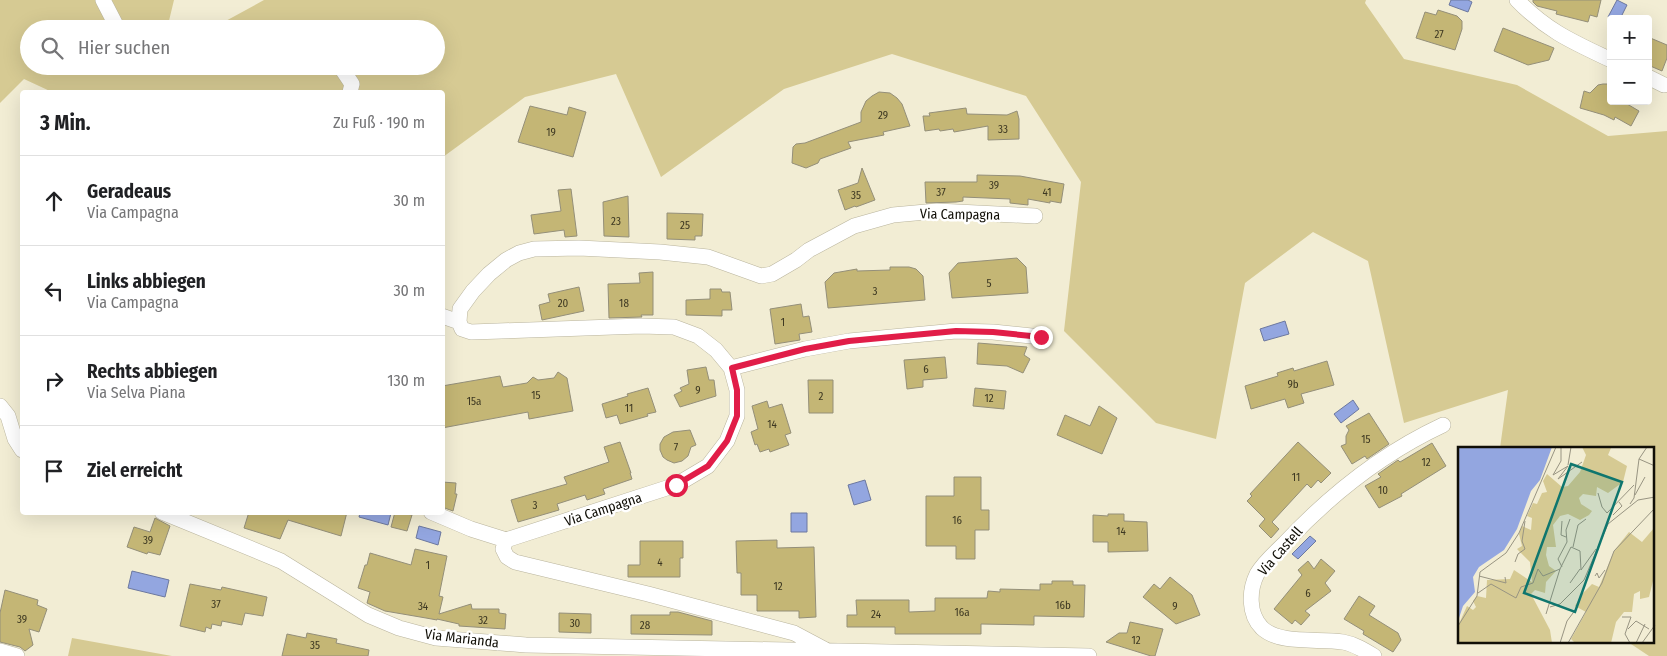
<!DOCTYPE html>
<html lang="de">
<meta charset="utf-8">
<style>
:root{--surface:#fff;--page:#f6f6f6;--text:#202124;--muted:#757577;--line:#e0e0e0}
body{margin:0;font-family:"Fira Sans Condensed",sans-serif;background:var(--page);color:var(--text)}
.controls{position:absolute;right:15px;top:15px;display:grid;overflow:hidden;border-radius:5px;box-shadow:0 5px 20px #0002}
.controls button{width:45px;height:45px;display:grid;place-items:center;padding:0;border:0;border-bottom:1px solid var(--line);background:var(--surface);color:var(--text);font:25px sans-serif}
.stop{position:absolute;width:15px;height:15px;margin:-11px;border:4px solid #e11d48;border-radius:50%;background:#fff}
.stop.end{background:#e11d48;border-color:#fff;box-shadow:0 1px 5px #0008}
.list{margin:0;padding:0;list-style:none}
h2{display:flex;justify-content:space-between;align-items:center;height:65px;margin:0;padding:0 20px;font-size:21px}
h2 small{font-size:16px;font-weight:400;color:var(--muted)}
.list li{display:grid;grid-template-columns:32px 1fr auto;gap:15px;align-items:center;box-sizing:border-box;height:90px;padding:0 20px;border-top:1px solid var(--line)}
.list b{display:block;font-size:19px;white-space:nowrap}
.list p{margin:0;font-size:16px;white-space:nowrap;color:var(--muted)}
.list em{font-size:16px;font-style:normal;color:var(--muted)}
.icon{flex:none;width:28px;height:28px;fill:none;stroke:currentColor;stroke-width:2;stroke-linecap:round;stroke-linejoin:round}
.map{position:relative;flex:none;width:1667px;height:656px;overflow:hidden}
.search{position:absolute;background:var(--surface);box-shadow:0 5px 20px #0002;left:20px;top:20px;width:425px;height:55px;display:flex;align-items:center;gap:12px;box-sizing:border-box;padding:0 18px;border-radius:28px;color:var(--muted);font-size:19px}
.panel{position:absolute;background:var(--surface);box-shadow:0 5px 20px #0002;left:20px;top:90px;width:425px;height:425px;border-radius:5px}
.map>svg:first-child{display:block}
.green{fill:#d6ca93}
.water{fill:#93a6e0;stroke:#6c789f}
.building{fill:#c4b675;stroke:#948f79}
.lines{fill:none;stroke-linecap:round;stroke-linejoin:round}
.street-casing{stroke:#b9b49d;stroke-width:16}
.street{stroke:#fff;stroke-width:15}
.route{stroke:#e11d48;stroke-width:6}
.labels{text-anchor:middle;stroke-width:5;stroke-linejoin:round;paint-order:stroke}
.number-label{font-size:11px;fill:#3d3822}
.street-label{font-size:14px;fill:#100e06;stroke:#fff}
.inset-road{fill:none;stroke:#989482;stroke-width:1}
.view{fill:#0f766e;fill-opacity:0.15;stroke:#0f766e;stroke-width:2.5}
.inset-edge{fill:none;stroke:#100e06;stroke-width:2.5}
</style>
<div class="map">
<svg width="1667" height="656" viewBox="0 0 1667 656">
<rect width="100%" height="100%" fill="#f2edd4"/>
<path class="green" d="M0,0H174L167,29H29V66H436V29H211L264,0H1366L1365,3L1404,59L1517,85L1608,136L1667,131V656H1649L1628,642H1653V448H1500L1508,390L1404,423L1368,261L1313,232L1245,283L1216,439L1156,423L1064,331L1081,182L1026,96L892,54L784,89L661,177L616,74L525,97L443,157L442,92H52L24,79L0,103Z
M72,638L172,656H68Z"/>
<path class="water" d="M1451,0H1468L1472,2L1468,12L1449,5Z
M1617,0L1627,5L1620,19L1608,17Z
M1285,321L1289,334L1264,341L1260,329Z
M1353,400L1359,409L1341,423L1334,414Z
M865,480L871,500L854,505L848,485Z
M388,512L391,513L388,525L359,517L360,513Z
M791,513H807V532H791Z
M419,526L441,532L438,545L416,538Z
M1310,536L1316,541L1298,559L1292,554Z
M132,571L169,580L165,597L128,588Z"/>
<path class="building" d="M1533,0H1601L1597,17L1590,15L1588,22L1556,14L1557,11L1537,6L1533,2Z
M1438,10L1457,16L1462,21V29L1455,50L1416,38L1425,12L1436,15Z
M1503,28L1554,48L1549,60L1528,65L1494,51Z
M1648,37L1667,45V58L1662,71L1648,65Z
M1603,84H1611V101H1622L1639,111L1631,126L1615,117L1614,120L1604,115L1580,108L1584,91L1590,93L1598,85Z
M879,92L890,93L897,98L902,104L910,126L883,132L884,135L848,142L851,148L820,159L818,163L806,168L792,163L793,147L796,144L805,143L861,122V112L866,101L872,96Z
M530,106L567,115L569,107L586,112L573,157L518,142Z
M966,108L967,114L1007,115L1017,111L1019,119V139L988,140V126L954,132L953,129L940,131L939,129L925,131L923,116H930L929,113Z
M862,168L875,200L856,207L855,206L845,210L838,190L858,183Z
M977,175L1020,176L1064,184L1061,203L1050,201V203L1028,199V205L1010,203V199L963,197V201L956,202L926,203L925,182H977Z
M571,189L577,236L565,237L564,230L534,234L531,215L561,211L558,190Z
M628,196L629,237L604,236L603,202Z
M667,213L703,214L702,236H695V240L667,239Z
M1017,258L1026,267L1028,293L952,298L949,273L958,263Z
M890,267H909L916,269L923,276L925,300L828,308L825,282L834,273L857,269V271L890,270Z
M653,272V315H641L642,317L609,318L608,284L640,283L639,273Z
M579,287L584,311L542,320L539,305L550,302L548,294Z
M710,289H721L722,292H730L732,310H722V316L686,315V300L710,299Z
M801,304L803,317L809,316L812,332L799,334L800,340L775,344L770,309Z
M978,343L1027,347L1024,355L1030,359L1023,373L1007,366L977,364Z
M945,357L947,378L923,380V387L907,389L904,360Z
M1327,361L1334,385L1301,394L1304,403L1288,408L1285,399L1251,409L1245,386L1278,376L1277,373L1293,368L1294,371Z
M706,367L709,380H714L716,396L680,407L674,395L682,391L680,388L689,384L687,370Z
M558,372L567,378L573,411L529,419L528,412L442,428V386L500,376L503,387L527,383L533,377L538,380L554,378Z
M808,380H833V413H809Z
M648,388L656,412L647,414L648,416L620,424L617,415L606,418L602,404L628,396L627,394Z
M975,388L1006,391L1004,409L973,406Z
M767,401L769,408L782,404L791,433L785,435L789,445L770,452L769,449L760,452L757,444L755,445L751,432L758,429L752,406Z
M1099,406L1117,418L1102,454L1057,435L1065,415L1090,426Z
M1369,413L1389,444L1367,459L1365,456L1352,464L1341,446L1346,444V436L1349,430L1346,426Z
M690,430L696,445L691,447L688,456L682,461L674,463L667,460L663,457L660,450V444L664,437L673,432Z
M620,442L631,473H630L632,479L603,489L605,494L587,500L585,495L557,504L559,510L518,522L511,500L567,484L564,477L609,462L604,447Z
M1298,442L1331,473L1321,483L1318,480L1311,488L1307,484L1272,522L1279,529L1271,538L1259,526L1265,519L1247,501L1252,496L1250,494Z
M1432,443L1446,466L1401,494L1402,496L1379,508L1365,486L1381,477L1378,474L1398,460L1400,462Z
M954,477H981V510H989V530H975V559H956V546H926V496H954Z
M442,482L456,483L455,494H457L453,511L442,507Z
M249,512L273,513L347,512L341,536L288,520L280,539L244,528Z
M395,512L412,515L407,531L391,527Z
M1108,514H1124V521L1147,522L1148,551L1108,552V542H1093V515L1108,516Z
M155,518L170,526L160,555L148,552L147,554L127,547L134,527L150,532Z
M777,540V548L814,547L816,617L799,618V611H757V595H741V573H737L736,541Z
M640,541H683V558H680V577H628V565H640Z
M415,549L447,556L439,596L443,597L439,614L471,604L472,609H499V613L506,614L505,629L459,626V624L437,619V620L426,618L385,611L367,603L370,592L358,588L365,565H367L370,553L411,565Z
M1321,559L1335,571L1325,583L1331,591L1305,611L1310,615L1301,625L1295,620L1292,624L1274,609L1302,575L1298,570L1308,561L1314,569Z
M1170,577L1192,595L1200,615L1176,624L1143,597L1154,584L1160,589Z
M1052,581H1073V585H1085L1084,617L1034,616V625L981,624V634H895V627H847V615H857L856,600H909V612L935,611V598H987L988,591L1000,592V589L1040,590V584H1052Z
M190,584L221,590L222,587L267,597L263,616L245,613L242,625L222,621L221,626L212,624L211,629L206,627L205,632L180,626Z
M5,590L38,600L37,605L47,609L39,632L29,629L33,645L25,651L20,647L0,642V613Z
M1359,596L1375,606L1369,615L1398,633L1401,640L1393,652L1363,634L1364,631L1344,619Z
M670,612H678L712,621V635L631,634V615H670Z
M559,613L591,614V633L559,632Z
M1130,622L1163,629L1155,656H1151L1106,642L1119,633H1127Z
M307,633L337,639L336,643L369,650L368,656H282L287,634L306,638Z"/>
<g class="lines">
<g class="street-casing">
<path id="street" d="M103,0L118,29
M1517,0C1547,31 1573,42 1611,60
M340,66L352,84L350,92
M1648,77L1664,85
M442,316L459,322L462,329L471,332L641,326L674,327L698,336L716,350L731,368L737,390V416L727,441L708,466L676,485L506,540L503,549L507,557L515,562L648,594L794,633L826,650
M459,322L460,309L473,291L489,274L506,260L519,253L534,249L579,248L660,252L708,257L761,276L772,274L796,260L809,250L854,226L893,215L937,211L1035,216
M731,368L805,349L849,341L956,331L993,332L1041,337
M0,406L8,416L15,439L22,450
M162,512L281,561L368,615L399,628L436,638L526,645L1089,656
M431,512L471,529L506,540
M0,651L17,656
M1374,656C1364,650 1354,644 1343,642C1319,638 1280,645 1262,628C1248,614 1249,590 1257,574C1264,562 1275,553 1285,543C1330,495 1383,453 1443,425"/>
</g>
<use href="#street" class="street"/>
</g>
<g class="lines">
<path class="route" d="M676,485L708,466L727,441L737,416V390L732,368L805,349L849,341L956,331L993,332L1041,337"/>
</g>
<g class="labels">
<g class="number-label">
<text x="1439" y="38">27</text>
<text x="883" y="119">29</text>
<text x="1003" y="133">33</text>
<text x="551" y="136">19</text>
<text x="994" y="189">39</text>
<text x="941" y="196">37</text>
<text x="1047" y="196">41</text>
<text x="856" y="199">35</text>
<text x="616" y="225">23</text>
<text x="685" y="229">25</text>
<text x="989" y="287">5</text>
<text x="875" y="295">3</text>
<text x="563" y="307">20</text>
<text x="624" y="307">18</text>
<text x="783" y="326">1</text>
<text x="926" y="373">6</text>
<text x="1293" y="388">9b</text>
<text x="698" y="394">9</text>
<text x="536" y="399">15</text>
<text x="821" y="400">2</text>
<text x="989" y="402">12</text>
<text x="474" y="405">15a</text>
<text x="629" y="412">11</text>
<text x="772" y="428">14</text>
<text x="1366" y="443">15</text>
<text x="676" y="451">7</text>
<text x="1426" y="466">12</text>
<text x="1296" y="481">11</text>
<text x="1383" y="494">10</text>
<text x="535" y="509">3</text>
<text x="957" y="524">16</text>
<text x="1121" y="535">14</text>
<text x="148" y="544">39</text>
<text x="660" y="566">4</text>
<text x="428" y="569">1</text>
<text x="778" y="590">12</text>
<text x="1308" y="597">6</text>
<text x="216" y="608">37</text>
<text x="1063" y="609">16b</text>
<text x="423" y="610">34</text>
<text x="1175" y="610">9</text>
<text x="962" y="616">16a</text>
<text x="876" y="618">24</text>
<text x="22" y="623">39</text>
<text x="483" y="624">32</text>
<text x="575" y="627">30</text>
<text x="645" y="629">28</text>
<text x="1136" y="644">12</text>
<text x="315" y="649">35</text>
</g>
<g class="street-label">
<text transform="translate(960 214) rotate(1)" y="5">Via Campagna</text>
<text transform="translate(603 509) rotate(-18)" y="5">Via Campagna</text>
<text transform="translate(1280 551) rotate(-49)" y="5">Via Castell</text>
<text transform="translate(462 638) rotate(7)" y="5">Via Marianda</text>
</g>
</g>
<g transform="translate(1458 447)">
<rect width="196" height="196" fill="#f2edd4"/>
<path d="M124,0H174L153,1L150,8L169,19L165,35L150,46L139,40L138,49L125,47L121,51L123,57L134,64L131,68L122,73L110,67L102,69L95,78L98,100H89L88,108L91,119L98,124L88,135L87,146L77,143L73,147L92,183L94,196H1L0,179L9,159L15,163L18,160L15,154L19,149L28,151L29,133L52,132L56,123L74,135L72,115L59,102L64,99L61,87L64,79L73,83L74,71L69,69L75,56L79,57L84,46L89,45L85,34L89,27L104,40L110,39L122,25L128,8ZM196,81V130L191,150L182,152V144L176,147L174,165H166L158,175L153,196H117L113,192L128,165L117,159L124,147L134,137L141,140L156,104L171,85L184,95Z" fill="#d6ca93"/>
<path d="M0,0H94L82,33L73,44L59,82L46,103L21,120L15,130L17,145L5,159L0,174Z" fill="#93a6e0"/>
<path class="inset-road" d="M103,0V14L95,28L110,19L100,32L124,15M181,12L197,19M110,18L113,0M140,46L144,60L149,66L176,38M177,48L187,30M172,57L176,51L181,12L189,0M155,68L164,59L161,55M104,74L103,88L108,90M115,100L120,78L128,72M57,115L60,107L67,102L64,94L67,74M104,120L100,112L109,95L108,83L112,72M102,122L113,100L122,104L123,123L138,102M21,129L48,136L47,130M137,129L139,126L141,131L147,123M112,136L122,122M20,146L33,137L58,151L63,140L75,136L80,122L85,129L102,122L88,167M92,160L102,157L126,133L150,77L180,53L197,50M164,170H173L167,187L172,196M0,179L19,149L22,125L48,106L61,86L98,0M170,182L178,174L191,182M102,196L109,174L118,162M110,196L144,136L156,104L197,61M178,196L187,177M184,196L197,178"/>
<path class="view" d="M113,17L164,35L117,165L66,146Z"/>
<rect width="196" height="196" class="inset-edge"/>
</g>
</svg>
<div class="controls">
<button>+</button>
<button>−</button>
</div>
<div class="stop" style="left:676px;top:485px"></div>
<div class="stop end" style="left:1041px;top:337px"></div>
<div class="search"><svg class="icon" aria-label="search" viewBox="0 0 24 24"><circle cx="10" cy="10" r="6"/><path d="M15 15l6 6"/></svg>Hier suchen</div>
<section class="panel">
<h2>3 Min.<small>Zu Fuß · 190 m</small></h2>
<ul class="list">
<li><svg class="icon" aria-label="ahead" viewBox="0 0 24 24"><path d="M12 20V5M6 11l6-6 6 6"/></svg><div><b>Geradeaus</b><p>Via Campagna</p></div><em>30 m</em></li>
<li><svg class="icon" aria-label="left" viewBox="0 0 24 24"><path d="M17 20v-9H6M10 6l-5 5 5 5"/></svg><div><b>Links abbiegen</b><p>Via Campagna</p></div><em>30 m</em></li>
<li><svg class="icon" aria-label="right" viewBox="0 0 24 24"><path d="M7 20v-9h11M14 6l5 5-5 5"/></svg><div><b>Rechts abbiegen</b><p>Via Selva Piana</p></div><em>130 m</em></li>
<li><svg class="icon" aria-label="arrive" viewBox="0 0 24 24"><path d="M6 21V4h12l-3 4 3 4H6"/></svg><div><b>Ziel erreicht</b></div></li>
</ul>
</section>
</div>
